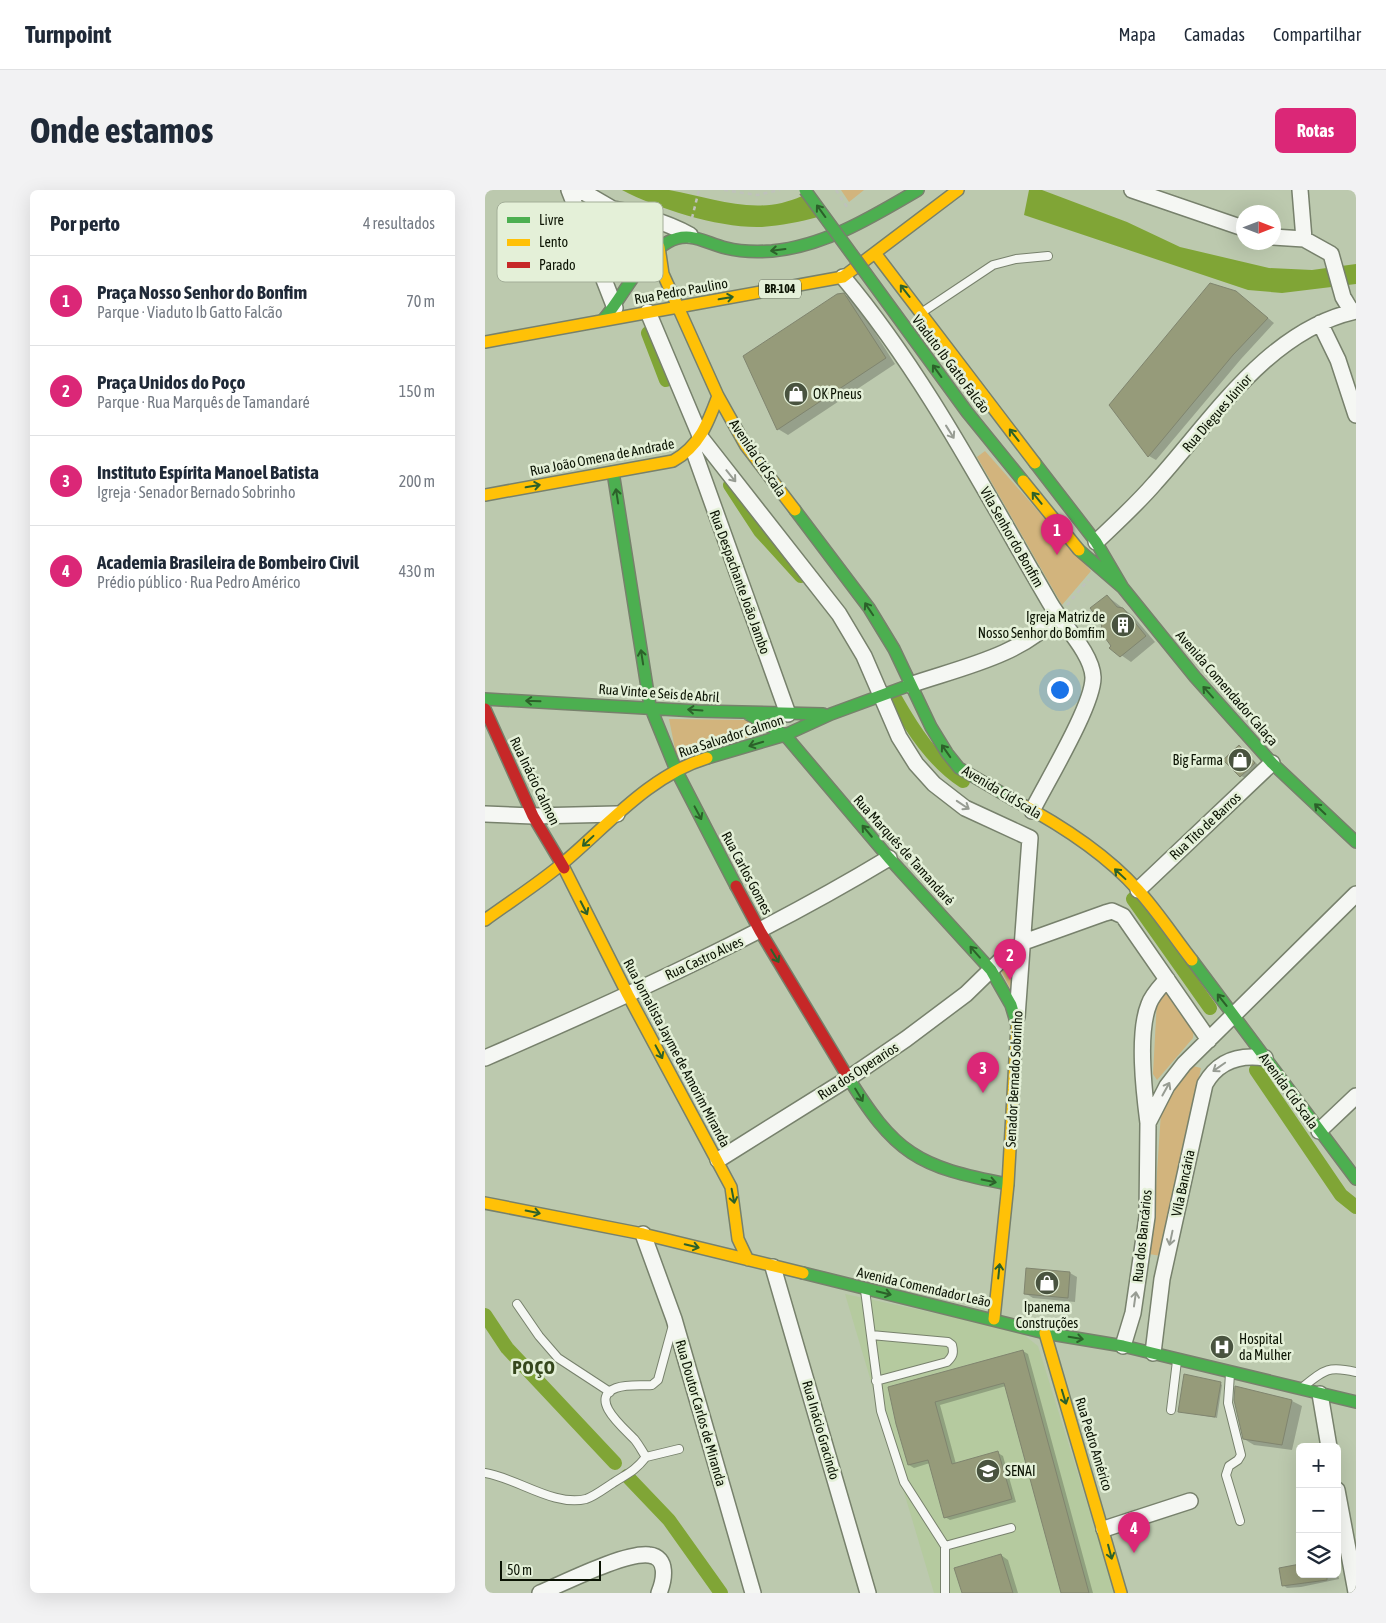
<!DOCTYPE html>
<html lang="pt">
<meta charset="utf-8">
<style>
:root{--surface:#fff;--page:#f2f2f3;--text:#1f2937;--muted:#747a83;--line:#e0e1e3;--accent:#db2777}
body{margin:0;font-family:"Asap Condensed",sans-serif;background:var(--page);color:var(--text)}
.controls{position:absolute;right:15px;bottom:15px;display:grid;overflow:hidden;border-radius:8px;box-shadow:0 5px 20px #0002}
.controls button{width:45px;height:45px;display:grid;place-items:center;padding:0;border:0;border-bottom:1px solid var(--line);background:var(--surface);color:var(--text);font:25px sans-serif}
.compass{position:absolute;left:751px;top:15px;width:45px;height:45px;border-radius:50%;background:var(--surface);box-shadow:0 5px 20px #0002;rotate:90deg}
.scale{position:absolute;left:15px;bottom:12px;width:101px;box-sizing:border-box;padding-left:5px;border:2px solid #0b1303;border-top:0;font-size:14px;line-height:18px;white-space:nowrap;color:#0b1303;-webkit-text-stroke:4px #e4f0d8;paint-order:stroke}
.you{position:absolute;left:574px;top:499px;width:18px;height:18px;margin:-12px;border:4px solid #fff;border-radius:50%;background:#1a73e8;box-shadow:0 0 0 8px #1a73e833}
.badge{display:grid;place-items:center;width:32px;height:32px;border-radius:50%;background:var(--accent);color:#fff;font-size:16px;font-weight:700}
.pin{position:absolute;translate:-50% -41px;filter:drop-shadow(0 1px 2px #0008)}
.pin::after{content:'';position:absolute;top:26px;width:18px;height:15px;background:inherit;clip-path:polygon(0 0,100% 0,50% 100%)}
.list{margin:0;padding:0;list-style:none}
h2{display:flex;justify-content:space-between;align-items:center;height:65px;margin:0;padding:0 20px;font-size:21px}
h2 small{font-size:16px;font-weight:400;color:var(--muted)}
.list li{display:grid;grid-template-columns:32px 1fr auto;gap:15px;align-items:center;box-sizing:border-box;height:90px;padding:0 20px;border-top:1px solid var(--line)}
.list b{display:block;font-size:19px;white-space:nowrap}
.list p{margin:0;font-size:16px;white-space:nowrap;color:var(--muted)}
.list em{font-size:16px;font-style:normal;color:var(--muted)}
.icon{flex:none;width:28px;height:28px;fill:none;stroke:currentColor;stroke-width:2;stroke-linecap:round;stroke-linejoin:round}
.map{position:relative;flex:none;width:871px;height:1403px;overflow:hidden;border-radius:8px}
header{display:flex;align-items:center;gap:30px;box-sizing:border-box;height:70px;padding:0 25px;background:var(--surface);border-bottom:1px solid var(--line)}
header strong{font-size:24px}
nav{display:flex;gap:28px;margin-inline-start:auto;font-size:18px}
.intro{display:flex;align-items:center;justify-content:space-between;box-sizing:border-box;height:120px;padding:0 30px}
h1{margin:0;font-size:35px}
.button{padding:12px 22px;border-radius:8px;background:var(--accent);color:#fff;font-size:18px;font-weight:700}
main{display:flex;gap:30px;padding:0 30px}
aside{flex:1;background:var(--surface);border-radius:8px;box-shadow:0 5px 20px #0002}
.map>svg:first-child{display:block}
.built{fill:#b5ca9f}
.green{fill:#d2b47d}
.water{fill:#80a536}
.shadow{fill:#0003}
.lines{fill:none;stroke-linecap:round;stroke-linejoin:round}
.canal{stroke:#80a536;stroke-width:14}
.building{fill:#969b7a;stroke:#80856f}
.lane-casing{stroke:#77816c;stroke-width:10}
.street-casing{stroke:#77816c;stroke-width:18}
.fast-casing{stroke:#77816c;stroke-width:14}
.slow-casing{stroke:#77816c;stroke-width:14}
.jam-casing{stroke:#77816c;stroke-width:14}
.path{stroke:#bfc2bb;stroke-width:2.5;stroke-dasharray:4 4;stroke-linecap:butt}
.lane{stroke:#f5f7f3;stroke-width:8}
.street{stroke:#f5f7f3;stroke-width:15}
.fast{stroke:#4caf50;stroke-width:11}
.slow{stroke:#ffc107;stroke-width:11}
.jam{stroke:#c62828;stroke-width:11}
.fast-bridge-casing{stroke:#77816c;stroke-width:14;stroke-linecap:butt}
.slow-bridge-casing{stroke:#77816c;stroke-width:14;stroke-linecap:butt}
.fast-bridge{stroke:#4caf50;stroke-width:11}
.slow-bridge{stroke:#ffc107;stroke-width:11}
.oneway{stroke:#2c612a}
.oneway2{stroke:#979c93}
.labels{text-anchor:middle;stroke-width:5;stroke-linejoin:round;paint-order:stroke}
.shield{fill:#e4f0d8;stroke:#4c5543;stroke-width:1}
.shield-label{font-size:12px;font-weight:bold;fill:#0b1303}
.street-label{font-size:14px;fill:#0b1303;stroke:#e4f0d8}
.poi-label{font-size:14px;fill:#0b1303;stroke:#e4f0d8;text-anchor:start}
.district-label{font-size:19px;font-weight:bold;letter-spacing:1px;fill:#35471c;stroke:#e4f0d8}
.key{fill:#e4f0d8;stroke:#a3ae98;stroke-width:1}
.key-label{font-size:14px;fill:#0b1303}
</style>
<header>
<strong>Turnpoint</strong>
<nav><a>Mapa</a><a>Camadas</a><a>Compartilhar</a></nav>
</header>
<div class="intro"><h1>Onde estamos</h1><a class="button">Rotas</a></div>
<main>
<aside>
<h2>Por perto<small>4 resultados</small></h2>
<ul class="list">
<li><span class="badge">1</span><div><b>Praça Nosso Senhor do Bonfim</b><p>Parque · Viaduto Ib Gatto Falcão</p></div><em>70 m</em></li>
<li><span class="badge">2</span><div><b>Praça Unidos do Poço</b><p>Parque · Rua Marquês de Tamandaré</p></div><em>150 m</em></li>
<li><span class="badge">3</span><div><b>Instituto Espírita Manoel Batista</b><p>Igreja · Senador Bernado Sobrinho</p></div><em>200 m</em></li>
<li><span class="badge">4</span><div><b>Academia Brasileira de Bombeiro Civil</b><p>Prédio público · Rua Pedro Américo</p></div><em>430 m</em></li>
</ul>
</aside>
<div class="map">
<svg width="871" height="1403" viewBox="0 0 871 1403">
<rect width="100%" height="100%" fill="#bcc9ae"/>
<path class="built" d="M360,1104L534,1141L553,1156L630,1403H449Z"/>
<path class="green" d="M356,0H379L364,12Z
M500,261L606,381L577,415L492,267Z
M184,529L262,530L271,536L270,546L191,564Z
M531,764L528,804L514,777Z
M678,800H686L709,837L708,848L672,890L668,884L672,810Z
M704,875L716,878L676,1066L664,1064L670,1013L676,922L689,889Z"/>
<path class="water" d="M137,0C152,0 169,0 184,0C230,8 271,27 317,6L333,27C314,32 295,36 275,37C234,38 173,19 137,0Z
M544,0H557L642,32L695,57L784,78L827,80L871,74V94L797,103L763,100L539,25Z"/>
<path class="shadow" d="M751,102L789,133L756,169L671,270L664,266L625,215Z
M358,104L369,110L410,174L303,245L293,239Z
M622,406L648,426L670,452L646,472L626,458Z
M754,556L774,576L761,588L756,586Z
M543,1079L585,1083L592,1087L590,1112L548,1108L540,1103Z
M538,1161L543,1164L608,1403H577L521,1196L455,1215L471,1274L513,1263L518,1266L531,1312L465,1330L460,1327L445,1273L429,1278L424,1275L404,1198Z
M735,1193L737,1195L732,1228L697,1222Z
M751,1197L807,1211L817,1216L807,1260L769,1255L759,1249Z
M516,1365L523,1370L533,1403H478Z
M852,1376L854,1389L816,1397L802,1398L798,1395L815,1384H852Z"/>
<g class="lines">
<path class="canal" d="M163,143L181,190
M245,295L275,341L316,386
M411,510C428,540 448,571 478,591
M648,709L725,818
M771,880L856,1005L871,1017
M0,1125L22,1158L130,1273
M142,1286L184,1330L236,1403"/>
</g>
<path class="building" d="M725,93L751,101L783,128L748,165L663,267L624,215Z
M359,103L401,168L292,240L258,166L352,104Z
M622,405L632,417L638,418L661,446L635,467L624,458L626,456L618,445L616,433L605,418Z
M754,555L770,573L755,587L738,570Z
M541,1078L585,1082L583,1108L539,1104Z
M538,1160L545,1186L604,1403H576L519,1193L450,1212L467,1274L513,1261L527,1309L459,1328L443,1270L423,1275L411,1234L403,1197Z
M699,1184L736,1192L730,1227L693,1222Z
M750,1196L807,1210L797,1255L758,1249L749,1210Z
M516,1364L528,1403H477L469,1378Z
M815,1374V1384H842V1390L797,1396L794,1378Z"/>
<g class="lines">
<g class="lane-casing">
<path id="lane" d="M439,121L508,75L531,69L563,66
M380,1100L396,1221L419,1292L460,1356V1403
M32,1114L54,1146L73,1168L125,1202
M386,1145L463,1152L467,1155C469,1163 468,1166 462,1172L391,1191
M745,1184L743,1213L756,1265L753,1270L744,1276L741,1285L755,1331
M819,1196C840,1179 844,1176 871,1182
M686,1220L692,1171
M161,1267L194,1259
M0,1283C32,1288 69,1317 101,1309C110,1306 120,1298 128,1293C143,1283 149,1282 161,1267C157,1261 154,1255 150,1250C141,1240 102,1209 131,1198C143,1194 155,1196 167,1195L173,1190L188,1135
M460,1356L526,1338"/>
</g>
<g class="street-casing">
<path id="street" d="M84,0L130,118
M95,0L126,18
M647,0L758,38
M815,0L819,49
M98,36L101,25C104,23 108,20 111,19C132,14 187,35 205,45
M788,47L819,49L846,64L858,107L867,122
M358,87C441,186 500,302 565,413C577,434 607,463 608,487C609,514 561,593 547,621
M163,122L216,248L354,424L379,466L414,547L431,574L449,594L480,618L545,648L532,827
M835,133L853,170L871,225
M208,259L303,524
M611,352C631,333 652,314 670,293C727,230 783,140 871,121
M425,495C474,478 536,466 572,426
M0,624L48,626L132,624
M653,700L787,573
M0,868C138,808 275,746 404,668
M663,933C659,902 652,843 664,814C667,805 676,796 682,789
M834,941L871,906
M233,970L364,888L421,849L481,804L520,766L539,752L620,723L627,721L638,726L724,850
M158,1044L189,1129L268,1403
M288,1077L383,1403
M638,1156L648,1123L662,1027L663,933L682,896L699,874L871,704
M668,1163L677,1089L720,894C733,871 754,864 780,868
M835,1204L844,1257
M852,1300L871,1402
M619,1339L705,1311
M55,1403C79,1393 140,1362 164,1365C184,1367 179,1391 174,1403"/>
</g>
<g class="fast-casing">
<path id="fast" d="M118,130C140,105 154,68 183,52C205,40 220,53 241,58C256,62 271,62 287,61C340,56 387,27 433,0
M550,273L611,352L638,398
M128,282L165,516L191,580L251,696
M310,320L384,418L409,459L446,537L462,563L474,578L527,609
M594,360L638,398L710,487L787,573L871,652
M0,509L212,521L338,524
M263,524L300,545L404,668L506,780L526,815L532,835
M222,568L300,545L346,524L425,495
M707,770L871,989
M361,884C410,964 432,977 523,994
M318,1083L560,1143L638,1156L871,1212"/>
</g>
<g class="slow-casing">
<path id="slow" d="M174,57L178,84L193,117L358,87L473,0
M390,63L550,273
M0,152L193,117L233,206L261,256L310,320
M0,305L188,271C214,257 223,233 233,206
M527,609C573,633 619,662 653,700C673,722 689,747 707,770
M79,678L143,805L246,997L253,1049L263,1070
M0,730C26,711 53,694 78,673C122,636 165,585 222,568
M0,1013L158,1044L318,1083
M509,1129L523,994L532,835
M560,1143L636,1403"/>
</g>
<g class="jam-casing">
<path id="jam" d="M0,519L48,626L79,678
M251,696L275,741L361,884"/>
</g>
<path class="path" d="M239,0L272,5L295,0
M351,0L362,17
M207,28L214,0
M582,415L604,389"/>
<use href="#lane" class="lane"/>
<use href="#street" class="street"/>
<use href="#fast" class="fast"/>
<use href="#slow" class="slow"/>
<use href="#jam" class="jam"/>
<g class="fast-bridge-casing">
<path id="fast-bridge" d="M320,0L482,222L538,291"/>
</g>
<g class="slow-bridge-casing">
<path id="slow-bridge" d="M538,291L594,360"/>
</g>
<use href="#fast-bridge" class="fast-bridge"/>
<use href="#slow-bridge" class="slow-bridge"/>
</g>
<defs><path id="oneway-shaft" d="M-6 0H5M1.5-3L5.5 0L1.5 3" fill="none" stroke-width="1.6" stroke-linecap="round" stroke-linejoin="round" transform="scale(1.25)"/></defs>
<g class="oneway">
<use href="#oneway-shaft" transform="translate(336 21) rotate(-126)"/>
<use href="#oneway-shaft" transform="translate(293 60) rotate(173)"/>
<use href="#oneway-shaft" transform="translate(420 101) rotate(-128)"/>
<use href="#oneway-shaft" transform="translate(241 108) rotate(-10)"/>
<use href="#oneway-shaft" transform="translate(452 181) rotate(-126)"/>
<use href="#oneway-shaft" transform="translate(529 245) rotate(-128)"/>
<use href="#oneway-shaft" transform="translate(48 296) rotate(-10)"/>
<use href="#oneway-shaft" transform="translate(132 306) rotate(-99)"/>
<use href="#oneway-shaft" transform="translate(552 308) rotate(-129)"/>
<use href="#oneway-shaft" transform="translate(384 419) rotate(-124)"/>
<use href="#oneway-shaft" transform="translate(157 467) rotate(-99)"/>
<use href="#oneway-shaft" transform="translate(723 502) rotate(-132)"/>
<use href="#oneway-shaft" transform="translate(48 511) rotate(-178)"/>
<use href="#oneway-shaft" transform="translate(210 520) rotate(-176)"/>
<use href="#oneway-shaft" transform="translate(271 554) rotate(163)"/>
<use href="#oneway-shaft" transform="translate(461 561) rotate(-125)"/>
<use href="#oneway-shaft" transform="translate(835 619) rotate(-136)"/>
<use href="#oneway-shaft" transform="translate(213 623) rotate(62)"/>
<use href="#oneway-shaft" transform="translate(382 641) rotate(-130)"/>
<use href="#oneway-shaft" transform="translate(103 651) rotate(137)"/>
<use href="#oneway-shaft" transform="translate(635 684) rotate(-137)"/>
<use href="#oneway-shaft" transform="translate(99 718) rotate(63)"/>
<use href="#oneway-shaft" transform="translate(490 762) rotate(-131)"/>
<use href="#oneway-shaft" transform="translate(290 766) rotate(59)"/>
<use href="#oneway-shaft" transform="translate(737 810) rotate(-128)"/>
<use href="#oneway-shaft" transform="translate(174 862) rotate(62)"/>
<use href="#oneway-shaft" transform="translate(374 905) rotate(59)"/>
<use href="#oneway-shaft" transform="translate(504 991) rotate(11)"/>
<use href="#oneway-shaft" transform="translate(248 1006) rotate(79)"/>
<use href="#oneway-shaft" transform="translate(48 1022) rotate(11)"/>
<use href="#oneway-shaft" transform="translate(207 1056) rotate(14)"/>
<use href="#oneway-shaft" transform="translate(514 1081) rotate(-84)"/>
<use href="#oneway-shaft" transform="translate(399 1103) rotate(13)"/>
<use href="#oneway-shaft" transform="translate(591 1148) rotate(9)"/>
<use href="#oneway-shaft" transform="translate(579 1207) rotate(73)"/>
<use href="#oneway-shaft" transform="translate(625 1362) rotate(75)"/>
</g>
<g class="oneway2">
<use href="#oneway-shaft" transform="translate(465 242) rotate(58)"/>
<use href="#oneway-shaft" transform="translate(246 286) rotate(51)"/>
<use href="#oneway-shaft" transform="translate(478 615) rotate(34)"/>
<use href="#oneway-shaft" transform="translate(734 877) rotate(145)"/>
<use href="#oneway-shaft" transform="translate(681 899) rotate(-61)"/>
<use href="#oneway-shaft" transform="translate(686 1048) rotate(102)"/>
<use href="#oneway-shaft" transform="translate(650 1109) rotate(-82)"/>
</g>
<defs>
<g id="shop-disc" transform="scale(1.25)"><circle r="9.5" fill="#49533f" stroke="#e4f0d8"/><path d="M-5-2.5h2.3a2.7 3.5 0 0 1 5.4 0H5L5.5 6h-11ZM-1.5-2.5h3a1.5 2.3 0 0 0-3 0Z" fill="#fff"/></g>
<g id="building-disc" transform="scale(1.25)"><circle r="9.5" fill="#49533f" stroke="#e4f0d8"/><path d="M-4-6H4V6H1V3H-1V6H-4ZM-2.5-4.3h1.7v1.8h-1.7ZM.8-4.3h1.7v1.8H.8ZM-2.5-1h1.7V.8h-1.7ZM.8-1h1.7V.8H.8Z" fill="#fff"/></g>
<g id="hospital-disc" transform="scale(1.25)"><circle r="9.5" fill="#49533f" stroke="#e4f0d8"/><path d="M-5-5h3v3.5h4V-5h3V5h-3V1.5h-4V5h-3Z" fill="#fff"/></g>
<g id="school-disc" transform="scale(1.25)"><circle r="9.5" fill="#49533f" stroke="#e4f0d8"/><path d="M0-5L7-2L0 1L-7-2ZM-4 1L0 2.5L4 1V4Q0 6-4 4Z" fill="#fff"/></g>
</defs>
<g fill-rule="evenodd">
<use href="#shop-disc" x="311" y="204"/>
<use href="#building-disc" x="638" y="435"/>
<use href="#shop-disc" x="755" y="570"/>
<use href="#shop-disc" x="562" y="1093"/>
<use href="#hospital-disc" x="737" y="1157"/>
<use href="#school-disc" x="503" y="1281"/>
</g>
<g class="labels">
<rect class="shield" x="274" y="89.5" width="42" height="19" rx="4"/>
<g class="shield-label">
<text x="295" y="103">BR-104</text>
</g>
<g class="street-label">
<text transform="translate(196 101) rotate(-10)" y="5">Rua Pedro Paulino</text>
<text transform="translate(466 174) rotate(53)" y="5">Viaduto Ib Gatto Falcão</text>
<text transform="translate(732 223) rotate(-49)" y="5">Rua Diegues Júnior</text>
<text transform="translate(117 267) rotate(-11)" y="5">Rua João Omena de Andrade</text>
<text transform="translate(273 268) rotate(56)" y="5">Avenida Cid Scala</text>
<text transform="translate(527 347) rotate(60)" y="5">Vila Senhor do Bonfim</text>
<text transform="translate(255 392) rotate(70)" y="5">Rua Despachante João Jambo</text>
<text transform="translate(742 498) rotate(49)" y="5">Avenida Comendador Calaça</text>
<text transform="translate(174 503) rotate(4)" y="5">Rua Vinte e Seis de Abril</text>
<text transform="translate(246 546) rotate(-18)" y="5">Rua Salvador Calmon</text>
<text transform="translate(50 591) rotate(64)" y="5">Rua Inácio Calmon</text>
<text transform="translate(517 602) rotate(31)" y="5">Avenida Cid Scala</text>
<text transform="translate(720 636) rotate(-43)" y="5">Rua Tito de Barros</text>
<text transform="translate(419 660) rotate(48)" y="5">Rua Marquês de Tamandaré</text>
<text transform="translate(262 683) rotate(62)" y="5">Rua Carlos Gomes</text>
<text transform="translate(219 768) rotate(-25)" y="5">Rua Castro Alves</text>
<text transform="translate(192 863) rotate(62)" y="5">Rua Jornalista Jayme de Amorim Miranda</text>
<text transform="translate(373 881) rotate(-33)" y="5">Rua dos Operarios</text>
<text transform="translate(529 889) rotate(-87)" y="5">Senador Bernado Sobrinho</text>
<text transform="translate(804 901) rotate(54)" y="5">Avenida Cid Scala</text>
<text transform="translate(698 993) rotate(-78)" y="5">Vila Bancária</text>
<text transform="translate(657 1046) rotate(-84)" y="5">Rua dos Bancários</text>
<text transform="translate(439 1097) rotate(13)" y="5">Avenida Comendador Leão</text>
<text transform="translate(216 1223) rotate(74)" y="5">Rua Doutor Carlos de Miranda</text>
<text transform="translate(336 1240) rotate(74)" y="5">Rua Inácio Gracindo</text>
<text transform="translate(609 1254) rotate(73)" y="5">Rua Pedro Américo</text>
</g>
<g class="poi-label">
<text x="328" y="209">OK Pneus</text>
<text x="620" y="432" text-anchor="end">Igreja Matriz de<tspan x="620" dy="16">Nosso Senhor do Bomfim</tspan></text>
<text x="738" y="575" text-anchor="end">Big Farma</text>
<text x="562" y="1122" text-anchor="middle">Ipanema<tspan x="562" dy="16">Construções</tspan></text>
<text x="754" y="1154">Hospital<tspan x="754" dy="16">da Mulher</tspan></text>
<text x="520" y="1286">SENAI</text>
</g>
<g class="district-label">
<text x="49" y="1184">POÇO</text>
</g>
</g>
<rect x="12" y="12" width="166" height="80" rx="8" class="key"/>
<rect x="22" y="27" width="23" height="6" fill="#4caf50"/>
<rect x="22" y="49" width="23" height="7" fill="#ffc107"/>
<rect x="22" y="72" width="23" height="6" fill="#c62828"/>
<g class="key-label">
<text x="54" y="35">Livre</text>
<text x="54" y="57">Lento</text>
<text x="54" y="80">Parado</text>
</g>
</svg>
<div class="controls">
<button>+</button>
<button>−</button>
<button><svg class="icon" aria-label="layers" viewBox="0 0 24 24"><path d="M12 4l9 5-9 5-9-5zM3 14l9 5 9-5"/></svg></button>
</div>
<svg class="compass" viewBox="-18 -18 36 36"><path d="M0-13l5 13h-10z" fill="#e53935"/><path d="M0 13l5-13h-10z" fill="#747a83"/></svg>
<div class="scale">50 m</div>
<div class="you"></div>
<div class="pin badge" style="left:572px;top:365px">1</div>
<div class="pin badge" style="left:525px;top:790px">2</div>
<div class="pin badge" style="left:498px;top:903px">3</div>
<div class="pin badge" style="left:649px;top:1363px">4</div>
</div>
</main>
